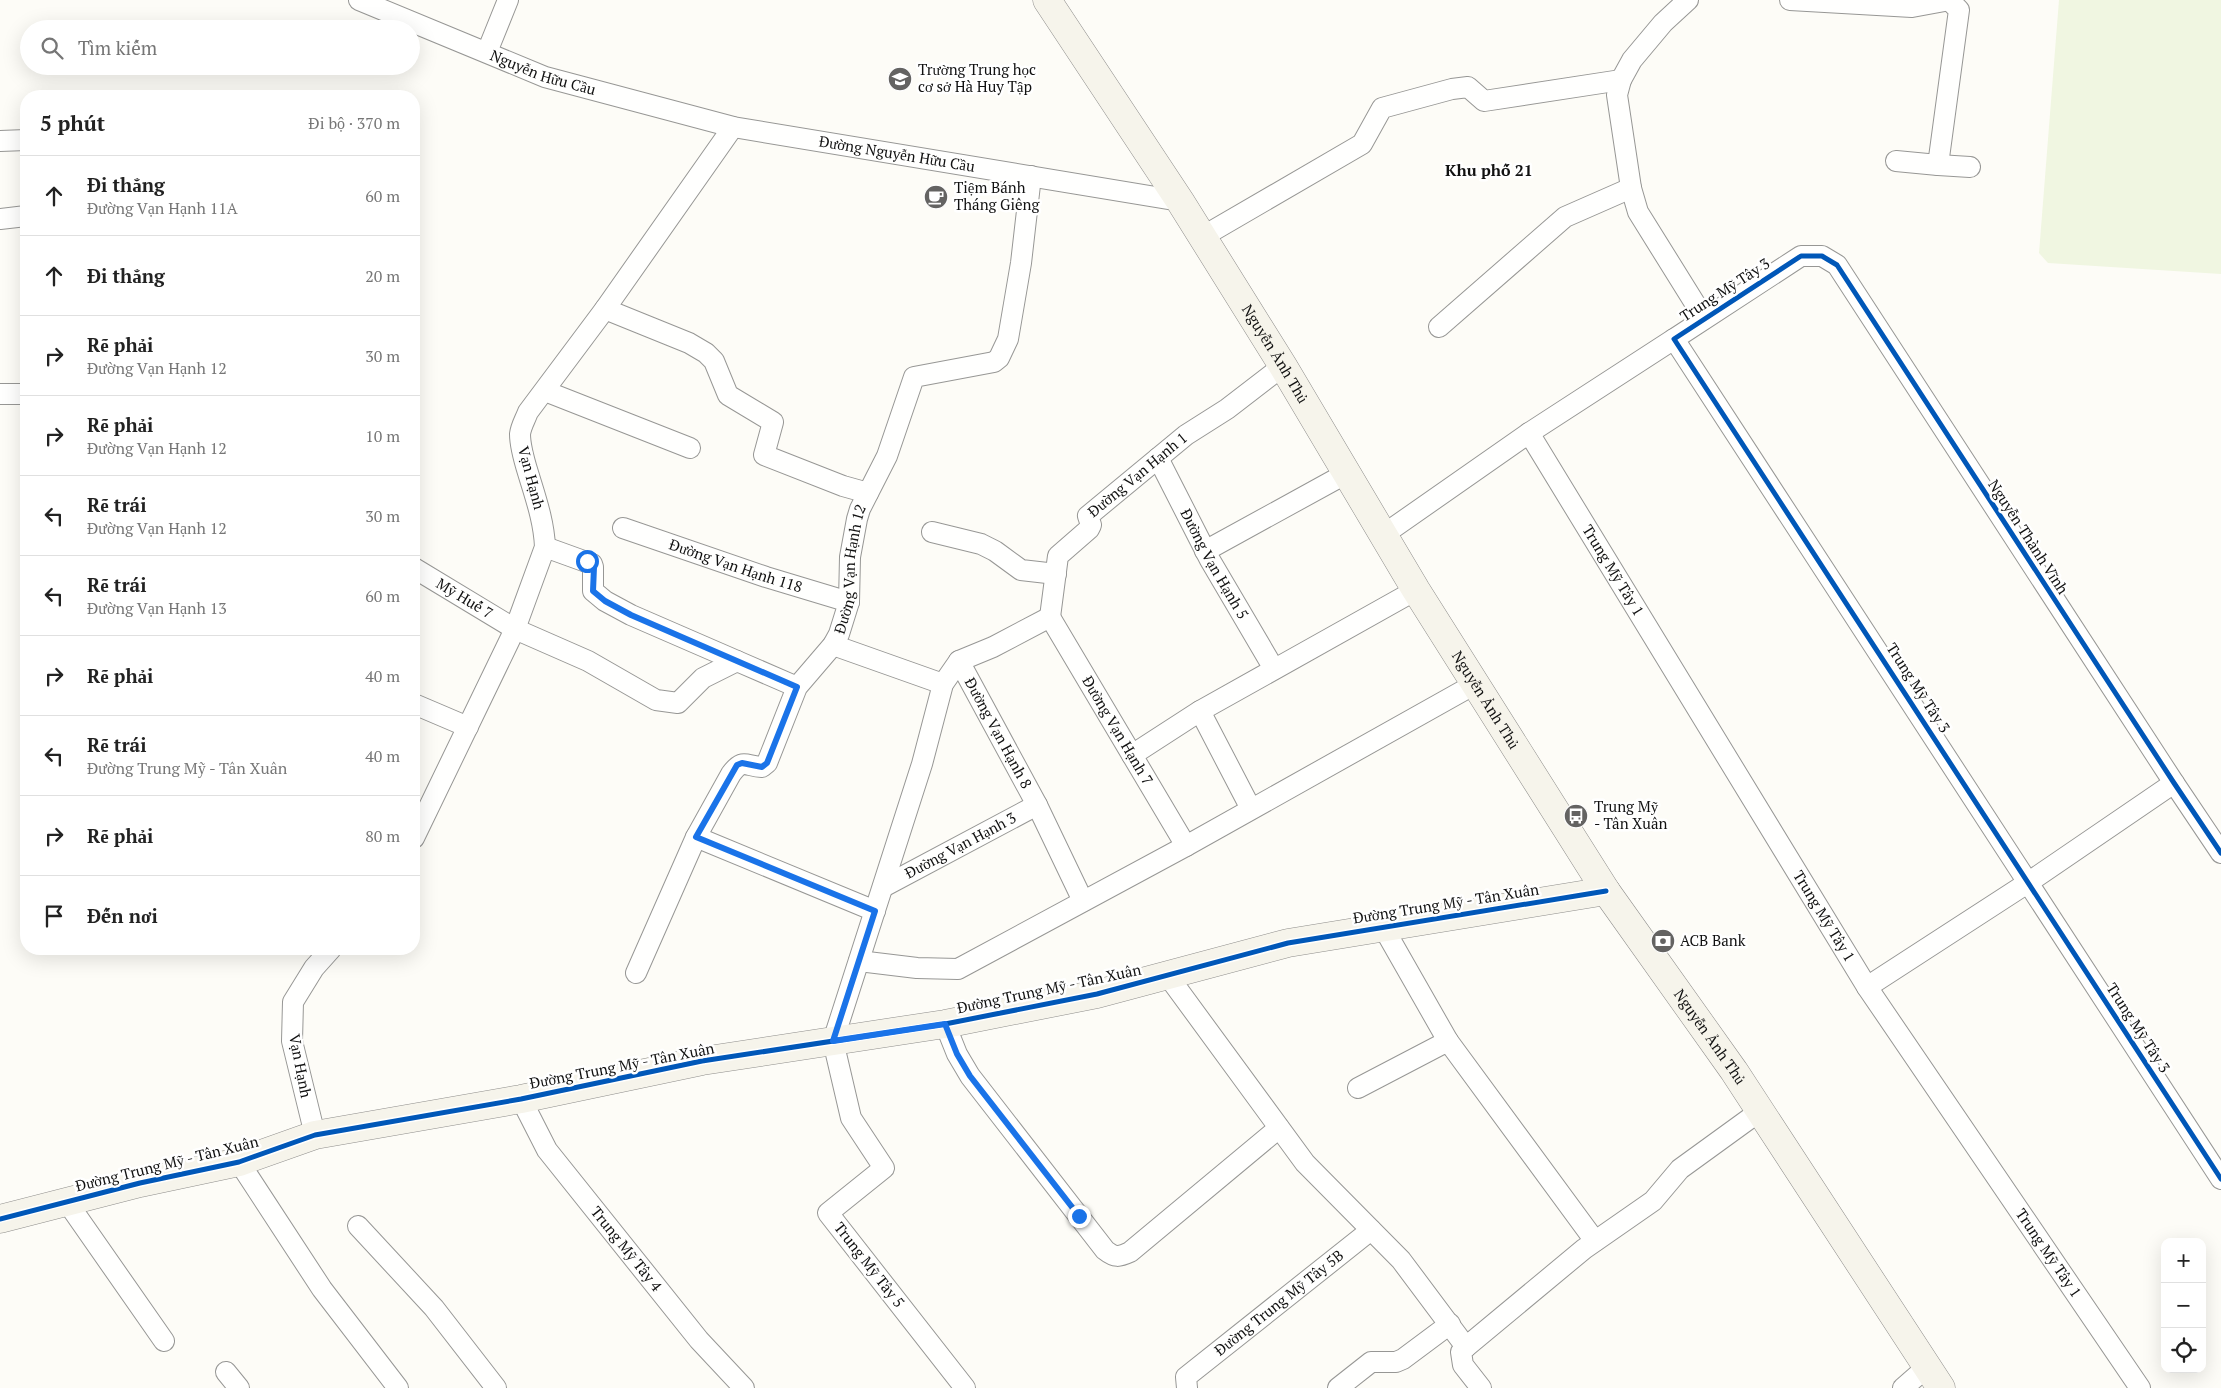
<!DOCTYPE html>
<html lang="vi">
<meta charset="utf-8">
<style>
:root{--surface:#fff;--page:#f6f6f6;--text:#222;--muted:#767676;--line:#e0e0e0}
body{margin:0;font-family:"PT Serif",serif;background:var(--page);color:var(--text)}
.controls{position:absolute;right:15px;bottom:15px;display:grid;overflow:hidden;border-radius:10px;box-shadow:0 5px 20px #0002}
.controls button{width:45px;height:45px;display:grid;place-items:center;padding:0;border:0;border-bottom:1px solid var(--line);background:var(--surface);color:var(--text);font:25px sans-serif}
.stop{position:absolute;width:15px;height:15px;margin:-11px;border:4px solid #1a73e8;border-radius:50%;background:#fff}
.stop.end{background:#1a73e8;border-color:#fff;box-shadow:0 1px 5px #0008}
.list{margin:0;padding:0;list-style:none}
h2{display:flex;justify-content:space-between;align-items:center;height:65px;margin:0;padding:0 20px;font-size:21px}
h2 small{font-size:16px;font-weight:400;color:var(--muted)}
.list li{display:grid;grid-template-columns:32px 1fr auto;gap:15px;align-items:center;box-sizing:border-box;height:80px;padding:0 20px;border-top:1px solid var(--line)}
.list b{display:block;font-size:19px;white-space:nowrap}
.list p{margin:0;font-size:16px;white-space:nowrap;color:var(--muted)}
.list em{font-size:16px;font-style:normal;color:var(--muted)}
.icon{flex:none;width:28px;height:28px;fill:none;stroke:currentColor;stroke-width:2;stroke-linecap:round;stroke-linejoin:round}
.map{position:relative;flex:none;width:2221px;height:1388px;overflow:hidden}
.search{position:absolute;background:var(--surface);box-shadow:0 5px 20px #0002;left:20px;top:20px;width:400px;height:55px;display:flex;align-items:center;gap:12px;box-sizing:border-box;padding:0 18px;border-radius:28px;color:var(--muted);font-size:19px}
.panel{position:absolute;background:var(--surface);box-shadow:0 5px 20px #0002;left:20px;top:90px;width:400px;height:865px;border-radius:20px}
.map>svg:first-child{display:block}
.pitch{fill:#f0f6e1}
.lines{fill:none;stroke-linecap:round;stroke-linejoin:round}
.street-casing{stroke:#979795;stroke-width:22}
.secondary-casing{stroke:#8e8d8b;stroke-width:29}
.street{stroke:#fffffe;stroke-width:20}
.secondary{stroke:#f6f4eb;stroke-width:28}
.cycleway-casing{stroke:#fff;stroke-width:8}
.cycleway{stroke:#0057b8;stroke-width:5}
.route{stroke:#1a73e8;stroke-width:6}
.labels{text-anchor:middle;stroke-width:5;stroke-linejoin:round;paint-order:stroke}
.poi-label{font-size:15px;fill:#111;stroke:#fff;text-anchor:start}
.street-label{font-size:15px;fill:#111;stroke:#fff}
.neighbourhood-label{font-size:16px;font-weight:bold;fill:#111;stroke:#fff}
</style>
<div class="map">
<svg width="2221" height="1388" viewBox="0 0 2221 1388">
<rect width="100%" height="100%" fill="#fdfcf7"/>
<path class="pitch" d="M2059,0H2221V274L2048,263L2039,253Z"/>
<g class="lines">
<g class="street-casing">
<g id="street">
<path id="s1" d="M359,0L545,77L733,127L1180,201"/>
<path d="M1688,0L1663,23L1632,60L1621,80L1617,95L1631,188L1638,212L1704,318"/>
<path d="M1790,0L1912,7L1950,0"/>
<path d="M487,52L508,0"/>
<path d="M0,141L26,140"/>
<path d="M1896,161L1938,165L1959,10L1950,1"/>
<path d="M1938,165L1970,167"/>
<path d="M0,219L26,216"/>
<path d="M1202,237L1362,144L1382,108L1452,89L1468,87L1484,101L1621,80"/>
<path d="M605,309L689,343L706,353L714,361L728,395L773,422L764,455L843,486L868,493"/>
<path d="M1439,327L1565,217L1631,188"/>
<path d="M545,391L690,448"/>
<path d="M0,394H26"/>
<path id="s2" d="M1529,433L1867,987L2140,1388"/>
<path id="s3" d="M1158,458L1210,560L1274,669"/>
<path id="s4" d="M623,528L766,577L849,602"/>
<path d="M932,532L981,544L995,551L1021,570L1056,574"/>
<path d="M1383,535L1529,433L1674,339"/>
<path d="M545,547L592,564L593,567V591L605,601L631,615L737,661"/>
<path d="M1205,551L1347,473"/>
<path id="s5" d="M414,568L515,629L588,661L656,700L678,703L703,678L737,661L797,687"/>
<path id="s6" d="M1050,617L1058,556L1089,529L1091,525L1088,516L1186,435L1227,409L1283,366"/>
<path id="s7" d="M1050,617L1186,846"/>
<path d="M833,645L943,684"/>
<path id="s8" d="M959,661L1037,805L1083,901"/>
<path d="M414,704L468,727"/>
<path d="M1200,711L1251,809"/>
<path d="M1132,755L1200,711L1416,590"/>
<path d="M696,837L875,911"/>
<path d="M414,838L515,629L545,547C544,522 536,499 529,476C525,463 520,448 520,434C521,426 525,420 528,412L605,309L733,127"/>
<path d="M2221,853L2174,783L1837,265L1822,256H1801L1674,339L2221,1179"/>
<path id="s9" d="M883,887L1037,805"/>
<path d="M1383,927L1448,1041"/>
<path d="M859,961L917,968L958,969L1186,846L1475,684"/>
<path id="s10" d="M636,973L696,837L731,774C743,758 745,766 762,767L767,763L797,687L833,645L839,634L849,602L850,557L857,519L860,509L887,456L914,377L994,362L999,358L1008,339L1021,263L1031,176"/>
<path d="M1168,976L1305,1163L1401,1260L1466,1347L1584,1249L1653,1201L1680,1169L1760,1111"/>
<path d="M1867,987L2029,882L2174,783"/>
<path d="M945,1024L957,1054L970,1076L1105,1250C1115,1258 1119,1257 1130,1252L1279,1128"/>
<path d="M1358,1088L1448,1041L1595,1241"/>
<path id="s11" d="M521,1099L547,1150L699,1340L744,1388"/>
<path d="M315,1135L292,1041L293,1002L314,968L331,949"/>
<path d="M239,1162L322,1289L398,1388"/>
<path d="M67,1202L164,1341"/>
<path d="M358,1226L434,1308L496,1388"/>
<path d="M1466,1347L1461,1352L1463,1365L1481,1388"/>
<path d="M226,1372L239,1388"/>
<path d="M965,1388L828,1213L884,1168L851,1118L833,1041L922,764L943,684L959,661L993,647L1050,617"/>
<path id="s12" d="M1187,1388L1186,1377L1371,1230"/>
<path d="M1338,1388L1371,1362H1396L1403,1359L1450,1324"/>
<path d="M1903,1388L1927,1367"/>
</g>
</g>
<g class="secondary-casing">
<g id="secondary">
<path id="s13" d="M1047,0L1180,201L1283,366L1416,590L1606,891L1734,1071L1941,1388"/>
<path d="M0,1219L140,1183L239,1162L315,1135L521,1099L702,1061L945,1024L1097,994L1288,943L1606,891"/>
</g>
</g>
<use href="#street" class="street"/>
<use href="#secondary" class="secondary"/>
<g class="cycleway-casing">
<path id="cycleway" d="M2221,853L2174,783L1837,265L1822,256H1801L1674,339L2221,1179
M0,1219L140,1183L239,1162L315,1135L521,1099L702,1061L945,1024L1097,994L1288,943L1606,891"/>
</g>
<use href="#cycleway" class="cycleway"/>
</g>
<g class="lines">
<path class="route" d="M587,561L594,567L593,591L605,601L631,615L797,687L767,763L762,767L742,763L737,765L696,837L875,911L833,1041L945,1024L957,1054L970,1076L1079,1216"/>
</g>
<defs>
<g id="school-disc" transform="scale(1.25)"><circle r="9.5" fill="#646362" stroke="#fff"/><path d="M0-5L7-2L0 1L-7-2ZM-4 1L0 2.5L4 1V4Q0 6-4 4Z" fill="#fff"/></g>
<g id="cafe-disc" transform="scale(1.25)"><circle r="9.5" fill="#646362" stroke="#fff"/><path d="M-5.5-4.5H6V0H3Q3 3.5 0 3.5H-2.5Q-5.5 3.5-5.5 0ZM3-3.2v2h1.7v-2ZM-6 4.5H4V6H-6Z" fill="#fff"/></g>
<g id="bus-disc" transform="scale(1.25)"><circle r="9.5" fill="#646362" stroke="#fff"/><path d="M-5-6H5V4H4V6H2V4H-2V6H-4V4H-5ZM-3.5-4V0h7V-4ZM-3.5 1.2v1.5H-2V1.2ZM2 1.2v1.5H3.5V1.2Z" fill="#fff"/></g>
<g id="bank-disc" transform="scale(1.25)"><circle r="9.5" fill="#646362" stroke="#fff"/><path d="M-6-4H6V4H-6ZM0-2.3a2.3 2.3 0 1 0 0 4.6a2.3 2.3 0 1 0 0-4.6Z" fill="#fff"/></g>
</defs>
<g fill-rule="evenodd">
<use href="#school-disc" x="900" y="79"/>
<use href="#cafe-disc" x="936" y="197"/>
<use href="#bus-disc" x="1576" y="816"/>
<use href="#bank-disc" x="1663" y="941"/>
</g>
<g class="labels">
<g class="poi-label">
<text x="918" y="75">Trường Trung học<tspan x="918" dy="17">cơ sở Hà Huy Tập</tspan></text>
<text x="954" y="193">Tiệm Bánh<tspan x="954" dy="17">Tháng Giêng</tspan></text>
<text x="1594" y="812">Trung Mỹ<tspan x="1594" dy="17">- Tân Xuân</tspan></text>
<text x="1680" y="946">ACB Bank</text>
</g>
<g class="street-label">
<text dy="5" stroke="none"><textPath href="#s1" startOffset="198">Nguyễn Hữu Cầu</textPath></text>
<text dy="5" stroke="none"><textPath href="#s1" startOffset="562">Đường Nguyễn Hữu Cầu</textPath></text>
<text transform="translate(1725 290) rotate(-33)" y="5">Trung Mỹ Tây 3</text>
<text dy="5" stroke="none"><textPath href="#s13" startOffset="421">Nguyễn Ảnh Thủ</textPath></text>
<text dy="5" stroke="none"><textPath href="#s6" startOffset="181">Đường Vạn Hạnh 1</textPath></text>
<text transform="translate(531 478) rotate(75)" y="5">Vạn Hạnh</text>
<text transform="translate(2028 537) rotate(57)" y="5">Nguyễn Thành Vĩnh</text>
<text dy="5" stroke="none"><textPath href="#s3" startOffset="120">Đường Vạn Hạnh 5</textPath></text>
<text dy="5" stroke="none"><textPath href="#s4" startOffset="119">Đường Vạn Hạnh 118</textPath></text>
<text dy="5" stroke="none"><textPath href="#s10" startOffset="478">Đường Vạn Hạnh 12</textPath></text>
<text dy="5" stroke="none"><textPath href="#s2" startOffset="161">Trung Mỹ Tây 1</textPath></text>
<text dy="5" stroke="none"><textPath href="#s5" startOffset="59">Mỹ Huế 7</textPath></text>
<text transform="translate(1918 688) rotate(57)" y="5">Trung Mỹ Tây 3</text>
<text dy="5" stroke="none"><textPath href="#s13" startOffset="826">Nguyễn Ảnh Thủ</textPath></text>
<text dy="5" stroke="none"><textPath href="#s7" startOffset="132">Đường Vạn Hạnh 7</textPath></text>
<text dy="5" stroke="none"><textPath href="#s8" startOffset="82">Đường Vạn Hạnh 8</textPath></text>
<text dy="5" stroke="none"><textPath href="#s9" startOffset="88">Đường Vạn Hạnh 3</textPath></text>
<text transform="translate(1446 904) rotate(-9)" y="5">Đường Trung Mỹ - Tân Xuân</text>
<text dy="5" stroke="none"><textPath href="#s2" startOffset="566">Trung Mỹ Tây 1</textPath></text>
<text transform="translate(1049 989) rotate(-12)" y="5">Đường Trung Mỹ - Tân Xuân</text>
<text transform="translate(2138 1028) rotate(57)" y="5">Trung Mỹ Tây 3</text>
<text dy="5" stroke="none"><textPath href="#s13" startOffset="1231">Nguyễn Ảnh Thủ</textPath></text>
<text transform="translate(300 1066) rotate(79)" y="5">Vạn Hạnh</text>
<text transform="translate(622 1066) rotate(-11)" y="5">Đường Trung Mỹ - Tân Xuân</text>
<text transform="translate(167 1164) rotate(-14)" y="5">Đường Trung Mỹ - Tân Xuân</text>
<text dy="5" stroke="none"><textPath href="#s11" startOffset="184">Trung Mỹ Tây 4</textPath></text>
<text dy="5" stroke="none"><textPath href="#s2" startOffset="971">Trung Mỹ Tây 1</textPath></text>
<text transform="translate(869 1265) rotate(52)" y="5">Trung Mỹ Tây 5</text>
<text dy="5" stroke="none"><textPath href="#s12" startOffset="130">Đường Trung Mỹ Tây 5B</textPath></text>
</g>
<g class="neighbourhood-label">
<text x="1489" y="176">Khu phố 21</text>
</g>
</g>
</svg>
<div class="controls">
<button>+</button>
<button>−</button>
<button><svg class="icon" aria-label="locate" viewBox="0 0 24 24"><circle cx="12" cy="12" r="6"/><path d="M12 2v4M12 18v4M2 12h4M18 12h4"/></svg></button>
</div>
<div class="stop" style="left:587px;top:561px"></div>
<div class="stop end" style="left:1079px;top:1216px"></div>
<div class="search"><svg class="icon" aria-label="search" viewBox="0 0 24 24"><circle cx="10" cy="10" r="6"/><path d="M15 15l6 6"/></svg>Tìm kiếm</div>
<section class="panel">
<h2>5 phút<small>Đi bộ · 370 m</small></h2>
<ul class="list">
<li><svg class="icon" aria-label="ahead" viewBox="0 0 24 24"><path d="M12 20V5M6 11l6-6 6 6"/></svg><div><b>Đi thẳng</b><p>Đường Vạn Hạnh 11A</p></div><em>60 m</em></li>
<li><svg class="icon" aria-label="ahead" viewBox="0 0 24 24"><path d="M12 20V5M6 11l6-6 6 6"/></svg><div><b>Đi thẳng</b></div><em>20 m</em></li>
<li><svg class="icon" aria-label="right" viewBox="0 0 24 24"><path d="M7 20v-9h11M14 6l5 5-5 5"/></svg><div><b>Rẽ phải</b><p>Đường Vạn Hạnh 12</p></div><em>30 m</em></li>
<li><svg class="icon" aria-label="right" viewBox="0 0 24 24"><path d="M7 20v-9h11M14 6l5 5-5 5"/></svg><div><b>Rẽ phải</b><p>Đường Vạn Hạnh 12</p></div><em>10 m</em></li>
<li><svg class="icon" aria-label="left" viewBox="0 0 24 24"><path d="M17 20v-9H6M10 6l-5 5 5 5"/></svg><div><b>Rẽ trái</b><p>Đường Vạn Hạnh 12</p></div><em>30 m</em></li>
<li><svg class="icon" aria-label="left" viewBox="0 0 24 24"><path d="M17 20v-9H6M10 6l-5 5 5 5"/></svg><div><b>Rẽ trái</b><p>Đường Vạn Hạnh 13</p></div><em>60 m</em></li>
<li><svg class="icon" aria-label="right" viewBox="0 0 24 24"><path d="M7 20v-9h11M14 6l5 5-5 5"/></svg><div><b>Rẽ phải</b></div><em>40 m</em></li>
<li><svg class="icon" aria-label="left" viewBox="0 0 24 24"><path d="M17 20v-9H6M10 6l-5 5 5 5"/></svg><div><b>Rẽ trái</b><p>Đường Trung Mỹ - Tân Xuân</p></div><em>40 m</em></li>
<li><svg class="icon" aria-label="right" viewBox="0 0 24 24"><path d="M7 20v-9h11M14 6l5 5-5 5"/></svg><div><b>Rẽ phải</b></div><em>80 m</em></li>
<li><svg class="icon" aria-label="arrive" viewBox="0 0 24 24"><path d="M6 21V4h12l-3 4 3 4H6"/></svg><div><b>Đến nơi</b></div></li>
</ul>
</section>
</div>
